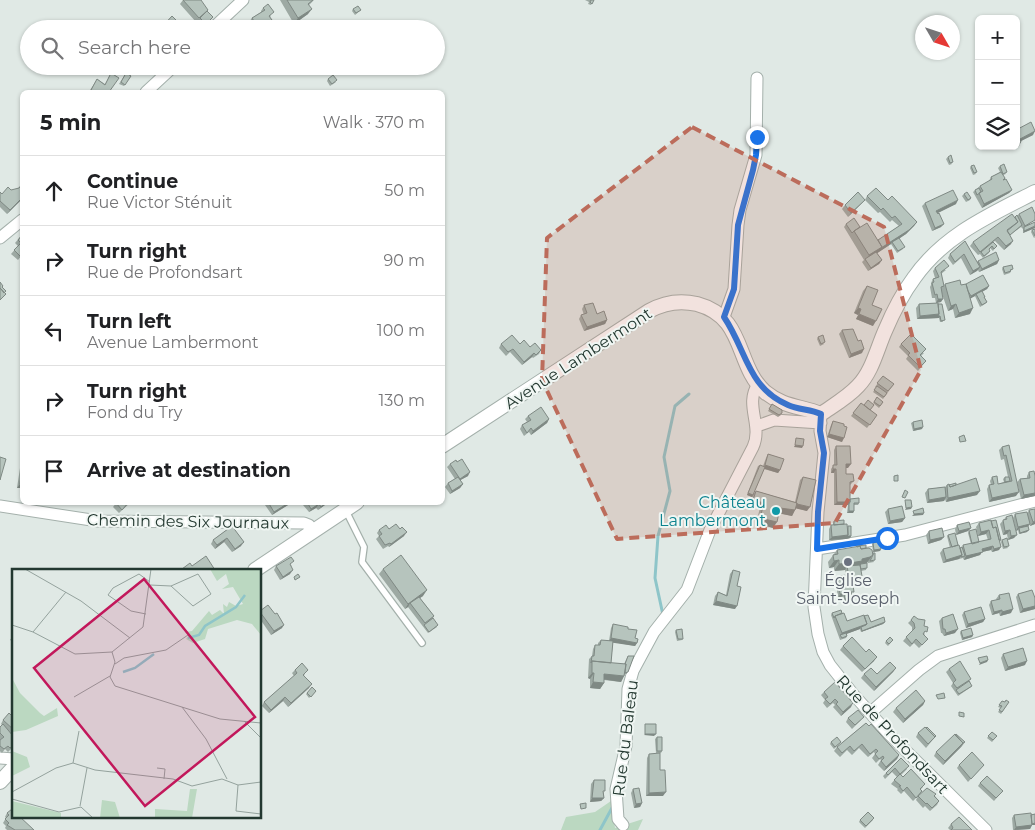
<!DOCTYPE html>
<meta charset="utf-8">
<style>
:root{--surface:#fff;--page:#f6f6f6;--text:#202124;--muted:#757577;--line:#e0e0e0}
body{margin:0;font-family:Montserrat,sans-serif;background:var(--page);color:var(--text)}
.controls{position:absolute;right:15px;top:15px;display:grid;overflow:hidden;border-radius:8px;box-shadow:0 1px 4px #0004}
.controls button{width:45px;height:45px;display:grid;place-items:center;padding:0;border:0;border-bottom:1px solid var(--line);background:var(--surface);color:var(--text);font:25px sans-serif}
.compass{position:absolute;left:915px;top:15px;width:45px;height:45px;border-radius:50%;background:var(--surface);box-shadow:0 1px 4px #0004;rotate:129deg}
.stop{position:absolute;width:15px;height:15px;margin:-11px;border:4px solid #1a73e8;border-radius:50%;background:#fff}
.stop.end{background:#1a73e8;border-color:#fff;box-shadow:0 1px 5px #0008}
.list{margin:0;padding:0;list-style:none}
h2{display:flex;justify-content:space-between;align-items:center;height:65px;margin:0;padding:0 20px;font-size:21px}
h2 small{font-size:16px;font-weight:400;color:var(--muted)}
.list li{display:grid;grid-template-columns:32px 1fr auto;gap:15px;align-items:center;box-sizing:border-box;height:70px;padding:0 20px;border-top:1px solid var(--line)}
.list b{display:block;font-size:19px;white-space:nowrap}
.list p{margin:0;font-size:16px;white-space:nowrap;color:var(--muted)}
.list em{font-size:16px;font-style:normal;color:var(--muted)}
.icon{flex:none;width:28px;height:28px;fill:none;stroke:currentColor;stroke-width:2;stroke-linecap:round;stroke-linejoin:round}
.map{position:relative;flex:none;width:1035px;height:830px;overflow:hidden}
.search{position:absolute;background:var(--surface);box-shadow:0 1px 4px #0004;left:20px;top:20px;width:425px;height:55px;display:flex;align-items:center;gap:12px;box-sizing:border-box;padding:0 18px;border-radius:28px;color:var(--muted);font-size:19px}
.panel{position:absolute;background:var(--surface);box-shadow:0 1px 4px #0004;left:20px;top:90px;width:425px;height:415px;border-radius:8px}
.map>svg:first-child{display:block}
.green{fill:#bbd8c1}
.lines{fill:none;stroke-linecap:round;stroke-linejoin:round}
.stream{stroke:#8ec5c9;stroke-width:3}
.service-casing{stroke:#a4b0ab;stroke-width:8}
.minor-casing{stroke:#a4b0ab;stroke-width:13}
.tertiary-casing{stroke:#a4b0ab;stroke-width:16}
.service{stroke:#fff;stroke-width:5.5}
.minor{stroke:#fff;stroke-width:11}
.tertiary{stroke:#fff;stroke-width:14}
.wall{fill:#9da9a3}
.shaded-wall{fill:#7f8984}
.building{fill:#b6c4bd;stroke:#7f8984}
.route{stroke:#1a73e8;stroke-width:6}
.marked{fill:#bc6c5b;fill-opacity:0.2;stroke:#bc6c5b;stroke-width:4;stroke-dasharray:10 6;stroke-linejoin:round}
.culture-dot{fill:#0f9aa8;stroke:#f0f6f3;stroke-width:2}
.worship-dot{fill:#6b7280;stroke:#f0f6f3;stroke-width:2}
.labels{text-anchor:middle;stroke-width:4;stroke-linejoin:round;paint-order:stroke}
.street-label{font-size:16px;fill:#233830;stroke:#f0f6f3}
.culture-label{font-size:16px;fill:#0d838f;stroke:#f0f6f3;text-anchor:end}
.worship-label{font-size:16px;fill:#5b616d;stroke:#f0f6f3}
.inset-river{fill:none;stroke:#8ec5c9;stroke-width:2.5}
.inset-road{fill:none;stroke:#94a29d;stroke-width:1}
.view{fill:#c2185b;fill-opacity:0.15;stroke:#c2185b;stroke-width:2.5}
.inset-edge{fill:none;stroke:#233830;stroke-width:2.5}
</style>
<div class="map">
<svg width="1035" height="830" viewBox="0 0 1035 830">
<rect width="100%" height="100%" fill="#e0e9e5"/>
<path class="green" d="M611,801L615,828L643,819L638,830H561L566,817L595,812Z"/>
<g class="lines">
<path class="stream" d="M663,615L655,578L658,536L670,491L664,457L675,406L689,394
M600,830L613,806"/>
<g class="service-casing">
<path id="service" d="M346,511L364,547L362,562L422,643"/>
</g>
<g class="minor-casing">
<path id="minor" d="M212,29L243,0
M146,92L174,66
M0,238L22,220
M724,317L734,289L738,225L740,210L756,155L757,78
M821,414L820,431L824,453L818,512L814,607L818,634L823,652L830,665L853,694L889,734L986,830
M757,426L774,420L821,423
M0,506L98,521L304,523L309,525L313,532
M817,549L905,535L1035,501
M870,713L919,670L938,656L1035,625
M0,758L14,759
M623,825L618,819L616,789L626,746L628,689L633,671L654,632L687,590L710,530L753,447C763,425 744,405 758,384"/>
</g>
<g class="tertiary-casing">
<path id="tertiary" d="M442,446L649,311C665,302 680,300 697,304C746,317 735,365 765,392C783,407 801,406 821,414C834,405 848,397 858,386C872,372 877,349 885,331C893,312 902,294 914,278C944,235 990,215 1035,192
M255,570L357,502
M0,782L14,767"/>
</g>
<use href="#service" class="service"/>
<use href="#minor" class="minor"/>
<use href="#tertiary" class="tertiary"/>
</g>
<path class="wall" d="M183,0L207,11L213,17L204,26L199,20L196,22L180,4Z
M280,0H314L309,5L308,14L294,24Z
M585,0H594L591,5L588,4L589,2Z
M263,8L271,16L270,17L272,20L269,23L262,29H254L249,22L252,18L261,12V11Z
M353,9L361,10L355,15L352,11Z
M111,73L109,92H89L97,79L105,84Z
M126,73L131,76L124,86L119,84Z
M328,79L336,82L330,86L327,81Z
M1016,130L1033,135L1021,141L1019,146L1011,150L1009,146H1016Z
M948,157L952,164L949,165L946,159Z
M971,166L976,174L973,175L970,168Z
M1000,166L1006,174L1003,175V180L1012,190L1009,193L982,208L973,192L980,186L989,181L991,177L1000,172L998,168Z
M11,190L22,199L7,214L0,207V192L2,194Z
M964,194L971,198L970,200L966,202L962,196Z
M867,196L888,200L917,222L914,226L906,234L899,238L903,249L897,253L891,244L877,253L882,260L879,264L868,271L862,262L864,260L844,227L846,224L860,227L878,240L899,226L892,220L890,222L880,212L878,213L865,200Z
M865,200L848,217L842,209L845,205Z
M925,203L956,204L937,213L941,227L932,231L922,206Z
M1019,214L1035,228L1023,233V229L1021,227L1010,235L1011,244L1004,250L995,241L993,242L995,248L993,251L990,248L989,249L990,251L989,253L983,258L980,254L978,255L970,246L973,242L1018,215Z
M1032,230L1035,237L1034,238L1031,232Z
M22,235V255L18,260L11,254L18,246L15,243Z
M965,241L977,262L978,261L999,260L997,264L979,272L978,270L970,275L961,258L953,265L948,258L950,254Z
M1003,267L1012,271H1011L1010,273L1004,275L1002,269Z
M935,268L946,270L941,274L944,286L945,284L961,285L966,284L989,286L987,289L982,292L984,297L987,302L985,304L980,307L975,296L970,298V314L955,318L953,309L948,311L942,294L941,302L936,303L943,322H940L939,318L917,319L916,308L919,304L936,303L935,298H932L930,287L931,285V283L933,279L935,278L933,271Z
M867,286L872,305L873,326L856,319L858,315L854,313L863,291Z
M584,305L607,320L605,324L584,331L579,319L581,315H584L582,309Z
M842,330L858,341L862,353L849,358L839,334Z
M818,337L824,344L820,346L817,339Z
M501,344H520L541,350L539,354L533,358L532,357L522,365L510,352L506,356L499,348Z
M901,344L924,353L921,356L926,361L918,371L906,359L908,356L899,347Z
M883,376L894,384L883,399L873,392L876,388L875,387Z
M877,397L883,402L879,408L873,403Z
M861,403L877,415L867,428L851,416Z
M772,404L781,415L778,417L768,411Z
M528,416L549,419L547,423L531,435L529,432L524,436L520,429L522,425L527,422L525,419Z
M833,421L844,426L842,442L827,437L831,425Z
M913,422L922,429L913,431L911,423Z
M1009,445L1016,496L989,502L987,489L989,485H991L990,481L992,477L998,484L1004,482L1003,479L1005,477H1008L1004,459L1001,460L999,450L1002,447Z
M836,446L848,468H846V474L854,481L850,485V499L859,503L858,505H854V511L853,513H847L848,505H834V473H831V469L834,465V450Z
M768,454L780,470L778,473L764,469L753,494L756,491L795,502L800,480L803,477L807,511L796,508L792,516L779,513L773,528L756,523L760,508L749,505L752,497L747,495L758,466L760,465L763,466L766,458Z
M450,464L468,476L460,480L463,484L460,488L450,494L445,487L448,483L455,479L447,467Z
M22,465V488H17L20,468Z
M1029,472L1035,496L1021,499L1017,482L1020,479L1027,478V476Z
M947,485H956L977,495L946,502L945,499L944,501L927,503L925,493L928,489L945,487Z
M117,502H131L119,513L113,507Z
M266,502H290L288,505L272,515L265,505Z
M305,502H329L318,510L316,508L309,512L303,505Z
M888,509L905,518L902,522L888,524L885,512Z
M1029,510L1035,524L1030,526L1028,517V526L1027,532L1019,534L1018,530L1016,531L1013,518L1015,514H1027Z
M1006,517L1014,538L1008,540L1007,534L1003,535L1000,524Z
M991,520L1001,540L1000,542L999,550L992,552L991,550L982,552L980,555L964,560L963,558L943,563L940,553L943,549L950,548L947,536L948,535L960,548L962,547L963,545L971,544L968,533L969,531L979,542L988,540L986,534L978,536L976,527L979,523Z
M834,521L844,524L851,536L850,538L846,539L829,540V529L831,525H833V523Z
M957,525L971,528L968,531L956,535L955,529Z
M232,526L241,546L232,552L224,542L215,549L211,544L213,540Z
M389,529H400L404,536L389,547L388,546L383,549L376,539L379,536L377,533L379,530Z
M929,531L944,537L941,540L928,544L926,535Z
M1002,540L1008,548L1003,549L1001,542Z
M873,543L881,549L880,551L873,552L872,544Z
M866,548L874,562L868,563V562L867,563L866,570L861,571L859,580L852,581V595L850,601L842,602L841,597L838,598L836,583L838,580V578L839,576L846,575L845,570L834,571V567L829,568L828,562L837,550Z
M292,565L290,566V574L280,580L274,570L276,566Z
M383,569L423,596L420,598L434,616L433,618L437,627L428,633L408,607L405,609L379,574Z
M733,570L737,586L735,609L713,605L715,596L718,592L726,595L730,574Z
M1018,594L1035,598V609L1020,613L1016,597Z
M999,595L1011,613L1000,616L999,613L992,615L989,605L991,601L997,600L996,599Z
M260,611L282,628L271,635L260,619Z
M964,612L985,619L983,622L966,628L962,615Z
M832,613H842L847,621L885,622L883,624L861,632L860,629L846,634L847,636L846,638L840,640L831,615Z
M942,618L955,633L944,636L942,633H941L939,621Z
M911,620L924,626L925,642L919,648L914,643L910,647L903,641L912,631V627L908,623Z
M613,624L628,629L635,638L637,643L635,646L613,642L611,663L624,664L628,656L627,674H625L621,682L604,680V683L600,689L590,688V679L588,678L589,659L592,656L593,649L595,645H598V643L601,640L609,641L611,628Z
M676,630L683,639L682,640L677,641L675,632Z
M961,631L973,635L972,637L962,640L960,633Z
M14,634V642L10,640Z
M893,640L888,646L885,643L886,641Z
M843,646L874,661L862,672L840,650Z
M1003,654L1025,665L1005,671L1001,658Z
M896,668L893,672L874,691L861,678L864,674H877Z
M949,669L970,681L971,687L958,696L951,686L953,683L946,672Z
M295,670L305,674L304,675L309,688L288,707L283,701L269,713L262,706L264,702L294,676L292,673Z
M316,691L309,698L306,694L307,693Z
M824,692L851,707L841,716L833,707L835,705L833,703L827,708L823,703L825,700L821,695Z
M925,701L923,705L903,723L893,712L896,708Z
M1002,701L1004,702H1009L1001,714L998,712L1001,708L998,707Z
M14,718V746L8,752L5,749L2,753L0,751V740H1L0,739V727L2,725L1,724L3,720Z
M848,718L861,720L852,729L846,722Z
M866,723L899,755L897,759L884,771L878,765L881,760L880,759L876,763L872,758L875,754L874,752L868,757L859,748L852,755L847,750L840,757L834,751L837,747Z
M992,732L997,736L992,742L987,738Z
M918,733L936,736L926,748L916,737Z
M657,737L662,751L661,753H656L655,739Z
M831,742H841L834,749L830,744Z
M965,742L961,747L943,765L934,756L936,752Z
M649,754L660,770L663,796H646L647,758Z
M901,758L907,769L901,775L903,777L923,787L920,790L922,791L919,795L913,801L904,791L901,794L897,790L898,789L891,784L897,777L892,772L885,779L883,776Z
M959,765H984L968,782L957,768Z
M594,780L604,793V798L601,801L590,802L591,784Z
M980,783L1000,794L994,801L978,786Z
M633,789L642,803L640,807L634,808L631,793Z
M918,796H935L939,801L937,805L930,811L925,806L923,808L916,800Z
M7,813L34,830H7L5,828L6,826L3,823L6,818L5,817Z
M1035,814V825H1032L1030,829L1013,830L1012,818L1014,815Z
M860,820H873L865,828L859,822Z
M951,824L972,830H950L948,828Z"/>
<path class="shaded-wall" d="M312,9L308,14L294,24L298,18Z
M272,20L269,23L262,29H259Z
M1035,131L1033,135L1017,143L1020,139Z
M1021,142L1019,146L1011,150L1013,147L1016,146V145Z
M1012,190L1009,193L982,208L984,204Z
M22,198V199L7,214L10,210Z
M865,200L848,217L851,213Z
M958,200L956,204L934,215L936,211Z
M917,222L914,226L906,234L893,243L892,242L891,244L879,252L881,248Z
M944,224L941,227L932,231L935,228Z
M1035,226V228L1023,233L1024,231Z
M1013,241L1011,244L1004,250L1006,246Z
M882,247L879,252L865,261L869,255Z
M882,260L879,264L868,271L871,268Z
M999,260L997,264L979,272L982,269Z
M980,267L977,271L970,275L973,271Z
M989,286L987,289L976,295V294L975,296L968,300L971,296Z
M938,299H943L941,302L936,303Z
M956,304L953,309L948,311L951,306Z
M858,308L861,309L858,315L854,313Z
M973,308L970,314L955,318L959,313Z
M859,314L876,321L873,326L856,319Z
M939,314L940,316L939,318L917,319L920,316Z
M607,320L605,324L584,331L587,327Z
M864,349L862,353L849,358L851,354Z
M534,353L532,357L522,365L524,362Z
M549,419L547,423L531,435L533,431Z
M923,427L922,429L913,431L914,429Z
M829,434L844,438L842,442L827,437Z
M795,445L803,446L802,448L794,447Z
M846,464H851L848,468H843Z
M765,465L780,470L778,473L762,468Z
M833,469H836L834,473H831Z
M470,472L468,476L457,482L460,479Z
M20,484H22V488H17Z
M463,484L460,488L450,494L452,491Z
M980,491L977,495L946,502L948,498Z
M1019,492L1016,496L989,502L992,498Z
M748,493L753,495L752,497L747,495Z
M1035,493V496L1021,499L1024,495Z
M946,497L944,501L927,503L929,500Z
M753,500L764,503L760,508L749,505Z
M290,502L288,505L272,515L274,512Z
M327,502H329L318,510L321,507Z
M837,502H850L848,505H834Z
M319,504L316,508L309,512L311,509Z
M796,504L810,507L807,511L794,508Z
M912,507L911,509L905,510L906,508Z
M780,508L795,510L792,516L777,513Z
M849,511H854L853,513H847Z
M924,513L923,515L912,516L914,514Z
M760,518L777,522L773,528L756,523Z
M905,518L902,522L888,524L890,521Z
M1035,521V524L1030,526L1033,522Z
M1030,524L1027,528H1019L1018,530L1016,531L1018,527Z
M971,528L968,531L956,535L959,531Z
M989,530L986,534L978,536L981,532Z
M1010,530L1007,534L1003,535L1005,531Z
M1029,530L1027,532L1019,534L1020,533Z
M407,532L404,536L389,547L391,544Z
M848,535L851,536L850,538L846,539L829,540L832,537Z
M1017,535L1014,538L1008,540L1011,536Z
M944,537L941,540L928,544L930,540Z
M227,538L224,542L215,549L217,545Z
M244,542L241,546L232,552L235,549Z
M993,546L991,550L982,552L980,555L964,560L966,556L982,549Z
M1001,547L999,550L992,552L994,549Z
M881,549L880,551L873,552L874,550Z
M873,555L865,565L847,566L845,570L834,571L839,564L862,559Z
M962,555L959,559L943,563L946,560Z
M839,560L834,567L829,568L834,561Z
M293,570L290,574L280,580L283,577Z
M862,576L859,580L849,582L852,578Z
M427,590L423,596L411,604L410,603L408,607L405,609L408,604Z
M840,594H844L841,597L838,598Z
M852,598L850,601L842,602L845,599Z
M716,601L737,606L735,609L713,605Z
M1035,606V609L1020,613L1023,609Z
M1013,609L1011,613L1000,616L1002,612Z
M1002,610L999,613L992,615L994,612Z
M985,619L983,622L966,628L968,624Z
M885,622L883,624L861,632L862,631Z
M867,624L865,627H861L860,629L841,636L840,635L842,633Z
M284,625L282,628L271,635L274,631Z
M958,629L955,633L944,636L946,633Z
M973,635L972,637L962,640L963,638Z
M611,638L637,643L635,646L608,642Z
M877,657L874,661L862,672Z
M988,660L987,662L979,665L980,663Z
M1027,661L1025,665L1005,671L1008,667Z
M896,668L893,672L874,691L876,687Z
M592,673H594L590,679L588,678Z
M604,674L624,676L621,682L601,679Z
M593,682L604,683L600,689L590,688Z
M312,684L309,688L288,707L291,703Z
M285,697L283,701L269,713L271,710Z
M925,701L923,705L903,723L905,719Z
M853,703L851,707L841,716L843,712Z
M645,734H656L654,736L644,735Z
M965,742L961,747L943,765L945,761Z
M899,755L897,759L884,771L886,767Z
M666,792L663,796H646L649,793Z
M592,798H604L601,801L590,802Z
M642,803L640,807L634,808L636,804Z
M1035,823V825H1032L1030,829L1014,830L1016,827Z"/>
<path class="building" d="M183,0H201L208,10L199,18Z
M287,0H313L308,4L312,9L298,18Z
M591,0H594L592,4L590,2Z
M268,4L274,12L269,16L272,20L259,29L252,18L265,10L263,8Z
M358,6L361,10L356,13L353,9Z
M207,11L213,17L206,24L200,18Z
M172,16L181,25L177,29H160Z
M111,73L119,78L109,92H95L91,90L97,79L105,85Z
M126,73L131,76L125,85L121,82Z
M333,75L337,80L332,84L328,79Z
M1031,122L1035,131L1020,139L1021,142L1016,145V130Z
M951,155L953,162L950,163L948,157Z
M1004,164L1007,172L1003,174L1000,166Z
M974,165L977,172L974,173L971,166Z
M1001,172L1005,178L1003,180L1006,179L1012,190L984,204L979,193L983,191L980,186L992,179L991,177Z
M22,184V198L10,210L0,201V192L2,194L8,187L11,190L19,188Z
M876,188L888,200L892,196L917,222L909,230L881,248L882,247L878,240L902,224L895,216L892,218L883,208L881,210L867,196Z
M979,188L981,192L977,195L975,190Z
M953,190L958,200L936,211L938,214L939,213L944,224L935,228L925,203Z
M858,192L865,200L851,213L845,205Z
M967,192L971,198L968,200L964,194Z
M1032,207L1035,214V220L1025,226L1019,214Z
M1012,214L1018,222L1007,230L1013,241L1006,246L998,237L980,252L973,242Z
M1017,215L1022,225L1010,235L1007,231L1018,222L1015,217Z
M854,218L860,227L854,231L852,233L846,224Z
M1035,222V226L1024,231V227Z
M867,223L882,247L869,255L854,231Z
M1035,229V236L1032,230Z
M22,235V254L20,256L14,250L21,243L18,240Z
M899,238L905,247L898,251L892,242Z
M965,241L980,267L973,271L964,254L955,262L950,254Z
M993,242L997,246L994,249L992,246L989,249L990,251L984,256L981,252Z
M876,252L882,260L871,268L865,259Z
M996,252L999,260L982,269L978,261Z
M944,260L949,266L941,272L944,286L941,287L943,299H938L937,294L935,295L932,283L934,282L933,279L939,277L935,268Z
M1012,265L1013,269L1010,270L1011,271L1005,273L1003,267Z
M983,275L989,286L971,296L968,291L966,284Z
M960,280L961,285L966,284L973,308L959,313L956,304L951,306L945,284Z
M0,282L3,286L2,287L6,291L4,293L0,288Z
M867,286L878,290L872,305L882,309L876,321L859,314L861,309L858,308Z
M0,288L6,294L0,300Z
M982,291L985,297H984L987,302L982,305L976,294Z
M593,303L597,314L604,311L607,320L587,327L581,315L587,313L584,305Z
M938,303L939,314L920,316L919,304Z
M938,304H942L945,320L941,321L940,316H938L939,314Z
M853,329L858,341L861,340L864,349L851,354L842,330Z
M911,334L926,349L920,355L926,361L920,367L908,355L910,353L901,344Z
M512,335L520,344L524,340L530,347L535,343L541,350L536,355L534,353L524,362L513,349L508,352L501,344Z
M823,335L825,342L821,344L818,337Z
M883,376L894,384L888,391L877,383Z
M877,386L887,393L884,397L874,390Z
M877,397L883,402L880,406L874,402Z
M868,400L874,405L870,410L864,405Z
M861,403L877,415L870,425L853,413Z
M772,404L782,410V413L779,415L769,409Z
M541,407L549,419L533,431L531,428L527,433L522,425L531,420L528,416Z
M922,420L923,427L914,429L913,422Z
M833,421L844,424V426L847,427L844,438L829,434Z
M964,435L966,441L960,442L959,437Z
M796,438L804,439L803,446L795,445Z
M1009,445L1019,492L992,498L989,485L994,484L992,477L997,476L998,484L1012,481L1006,455L1004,456L1002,447Z
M836,446H850L851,464H846V474H853L854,481L850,482V502H837L836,469H833V465H837Z
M768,454L784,459L780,470L765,465Z
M0,457L6,459L0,480Z
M462,459L470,472L460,479L450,464L456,460L457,462Z
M760,465L765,467L753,495L748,493Z
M22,467V484H20Z
M1034,471L1035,476V493L1024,495L1020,479L1030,478L1029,472Z
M898,475V481H894V476Z
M458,477L463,484L452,491L448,483Z
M803,477L816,480L810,507L797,504V503H796Z
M1005,477H1009L1010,481L1005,482Z
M976,478L980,491L948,498L947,485L949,484L950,487Z
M956,483V485L950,487L949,485Z
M945,487L946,497L929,500L928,489Z
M905,490L908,492L905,498L902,497Z
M756,491L797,503L795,510L780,508L777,522L760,518L764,503L753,500Z
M859,498V503H854V511H849V504L850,502V499Z
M905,500H911L912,507L906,508Z
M117,502H129L122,510L116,503Z
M268,502H290L274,512Z
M307,502H327L321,507L319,504L311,509Z
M902,506L905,518L890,521L888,509Z
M923,508L924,513L914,514L913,511Z
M1035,509V521L1033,522L1029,510Z
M1027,512L1030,524L1018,527L1015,514Z
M1012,515L1017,535L1011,536L1010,530L1005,531L1003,520L1007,519L1006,517Z
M844,520V524L834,525V521Z
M991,520L993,528L996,527L1001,547L994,549L993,546L982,549L983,552L966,556L963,545L991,539L989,530L981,532L979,523Z
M996,520L1001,540H999L996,527L993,528L991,521Z
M969,522L971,528L959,531L957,525Z
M396,524L400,529L402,527L407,532L391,544L390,543L385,545L379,536L382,534L379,530L386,525L389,529Z
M847,524L848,535L832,537L831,525Z
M232,526L244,542L235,549L227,538L217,545L213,540Z
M848,526H851V536H847L848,535Z
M1028,526L1029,530L1020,533L1019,528Z
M942,528L944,537L930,540L929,531Z
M976,529L979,542L972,544L969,531Z
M955,533L958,545L952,547L948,535Z
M1007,538L1009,546L1004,547L1002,540Z
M880,541L881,549L874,550L873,543Z
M866,545V548L861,549L860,546L857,547L856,546Z
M959,545L962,555L946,560L943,549Z
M860,546L861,549L869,548L872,550L873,555L870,557L862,559V561L850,563L839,564V560L834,561L833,555L838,554L837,550Z
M962,547L965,556L961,557L962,555L960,548Z
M873,553H875V560L870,561L873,555Z
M401,555L427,590L408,604L383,569Z
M206,556L215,570H183L182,569L190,563L192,566Z
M291,557L294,561L290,564L293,570L283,577L276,566Z
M867,563V568L861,569L860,565L861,564Z
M860,565L862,576L852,578L854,592H851L852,598L845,599L844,594H840L838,580L849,578L847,566Z
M733,570L740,572L737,586L741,587L737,606L716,601L718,592L727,596Z
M298,574L300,577L295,580L294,577Z
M847,575L848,578L840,579L839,576Z
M1032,590L1035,598V606L1023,609L1018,594Z
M1009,593L1013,609L1002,612V610L994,612L991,601L1000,599L999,595Z
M419,597L434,616L425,623L410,603Z
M268,605L275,614L277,613L284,625L274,631L260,612V611Z
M981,607L985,619L968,624L964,612Z
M841,610L842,613L835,616L834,618L832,613Z
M844,613L847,621L864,615L867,624L842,633L835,616Z
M953,614L958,629L946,633L945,629H943L942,618Z
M868,615L871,622L884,617L885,622L862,631L861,627L866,625L867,624L864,616Z
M914,616L918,619L925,620L924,626L928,627L927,632L925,631L923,634L928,639L922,645L916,639L912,644L906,637L915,628L914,623L911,620Z
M433,618L438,625L429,632L424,625Z
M613,624L628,627V629L637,630L635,638L638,639L637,643L611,638Z
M971,628L973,635L963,638L961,631Z
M682,629L683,639H678L676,630Z
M846,633L847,636L842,638L840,635Z
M852,637L866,652L869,649L877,657L865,669L843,646Z
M890,637L893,640L889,644L886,641Z
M601,640L613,641L611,663L592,661L591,663L592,656H594L595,645H600Z
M1023,648L1027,661L1008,667L1003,654Z
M628,656H634L628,672L625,673L626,664H625Z
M987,656L988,660L980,663L978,658Z
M592,661L626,664L624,676L604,674V683L593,682L594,673H592Z
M960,661L971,679L957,688L953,683L956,680L949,669Z
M890,662L896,668L876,687L864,674L871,668L877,674Z
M302,663L308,670L303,675L312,684L291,703L285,697L271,710L264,702L297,673L295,670Z
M969,681L972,686L959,694L956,690Z
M835,682L853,703L843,712L836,704L838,702L835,699L830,704L825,699L828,697L824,692Z
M312,687L316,691L311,697L307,693Z
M916,690L925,701L905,719L896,708Z
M944,693L945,698L938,699L936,695Z
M1006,700L1009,702L1002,712L999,710L1002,706L999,705L1002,701L1005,702Z
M858,710L864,717L855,725L848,718Z
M959,712L964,713V717L959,716Z
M9,713L14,718V730L3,720Z
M866,723L869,726L871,724L899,755L886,767L881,761L884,758L883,756L879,759L875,754L878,751L876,749L870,754L862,744L854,751L850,746L842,753L837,747Z
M3,724L13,736L14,735V745L10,748L8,746L4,749L0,746V740L4,737L0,733V727Z
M645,724H656V734H645Z
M925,727L935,737L928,744L918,733Z
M927,727L936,736L935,737L926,728Z
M992,732L997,736L993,740L988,736Z
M955,734L963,743L945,761L936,752Z
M956,734L965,742L963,743L955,735Z
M657,737H662V751H657Z
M837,737L841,742L835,747L831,742Z
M972,752L984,765L971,779L959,765Z
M660,753V770H665L666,792L649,793V754Z
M901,758L909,766L900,774L895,768L888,775L886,773Z
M911,769L925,784L920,789L922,791L916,798L907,787L903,791L899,786H901L894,780L900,774L903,777Z
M987,776L1003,791L996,798L980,783Z
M594,780H605V791H603L604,798H592Z
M639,788L642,803L636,804L633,789Z
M927,788L936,794L934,796L939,801L932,808L927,803L926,804L918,796Z
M586,803V808L581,809L580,804Z
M12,809L14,811V816H19L34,830H15L7,825L9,823L5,819L9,815L7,813Z
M868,812L874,818L866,826L860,820Z
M1031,813L1032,825L1016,827L1014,815Z
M1035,814V823L1032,824L1031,815Z
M959,817L972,830H951L953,828L951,824Z"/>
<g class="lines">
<path class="route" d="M757,137L756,155L753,170L738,225L734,289L724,317C747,351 747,387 788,405C799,410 810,409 821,414L820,431L824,453L818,512L817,549L887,538"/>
</g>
<path class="marked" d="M692,127L884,227L921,370L835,523L617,539L542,380L547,238Z"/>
<circle class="culture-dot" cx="776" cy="511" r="5"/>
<circle class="worship-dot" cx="848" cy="562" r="5"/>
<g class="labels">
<g class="street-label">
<text transform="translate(578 358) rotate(-33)" y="6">Avenue Lambermont</text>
<text transform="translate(188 521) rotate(1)" y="6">Chemin des Six Journaux</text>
<text transform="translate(893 734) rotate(47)" y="6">Rue de Profondsart</text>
<text transform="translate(625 738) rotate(-83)" y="6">Rue du Baleau</text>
</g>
<g class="culture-label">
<text x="766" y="508">Château<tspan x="766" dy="18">Lambermont</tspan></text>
</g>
<g class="worship-label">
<text x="848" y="586">Église<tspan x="848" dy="18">Saint-Joseph</tspan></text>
</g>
</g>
<g transform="translate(12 569)">
<rect width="249" height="249" fill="#e0e9e5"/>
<path d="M198,0H249V66L240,55L225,51L196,60L193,70L181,74L174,70L177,66L173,63L180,62L197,42L200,46L208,41L212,45L211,35L215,38L217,33L224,37L231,35L221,18L210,20L217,15L214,5L205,12ZM0,109L8,124L28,144L32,147L45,139L46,147L14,161L0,163ZM0,182L15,188L18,198L0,207ZM178,220H185L180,249H143V240L175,242ZM90,231L103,233L108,249H88ZM0,232L49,244V249H0Z" fill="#bbd8c1"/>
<path class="inset-river" d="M176,69L187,66L193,57L224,38L233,26M111,103L123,99L142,85"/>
<path class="inset-road" d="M13,0L69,32L118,69M138,16L159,17L186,5L199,25L181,37L159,17M134,45L119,42L96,26L101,19L127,5L138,13M0,56L21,63L63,85L100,83M21,63L54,23M100,83L103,93L98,108L103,117L208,150L249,154M100,83L131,58L139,0M103,95L112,89L154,81L176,66M62,128L98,107M170,138L194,170L215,210M232,152L249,169M61,194L67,162M145,199L153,200L152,210M226,216L224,242L249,245M226,216L249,213M0,223L44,199L61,194L83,201L161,210L180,217L210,210L226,216M0,230L47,243L69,238L81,249M68,237L75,199"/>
<path class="view" d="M132,10L243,148L133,237L22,99Z"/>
<rect width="249" height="249" class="inset-edge"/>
</g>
</svg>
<div class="controls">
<button>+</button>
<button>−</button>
<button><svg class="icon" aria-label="layers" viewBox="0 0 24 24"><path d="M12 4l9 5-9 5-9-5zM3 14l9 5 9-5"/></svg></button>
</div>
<svg class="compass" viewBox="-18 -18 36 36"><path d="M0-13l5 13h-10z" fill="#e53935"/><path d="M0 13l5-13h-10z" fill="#757577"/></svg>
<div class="stop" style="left:887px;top:538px"></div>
<div class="stop end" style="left:757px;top:137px"></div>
<div class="search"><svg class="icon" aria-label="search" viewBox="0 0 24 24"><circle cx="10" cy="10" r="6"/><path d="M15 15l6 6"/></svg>Search here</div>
<section class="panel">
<h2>5 min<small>Walk · 370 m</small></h2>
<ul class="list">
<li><svg class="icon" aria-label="ahead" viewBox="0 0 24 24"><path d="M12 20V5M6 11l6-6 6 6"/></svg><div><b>Continue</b><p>Rue Victor Sténuit</p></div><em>50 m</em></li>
<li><svg class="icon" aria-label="right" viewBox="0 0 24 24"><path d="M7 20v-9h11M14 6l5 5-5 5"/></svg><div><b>Turn right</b><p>Rue de Profondsart</p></div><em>90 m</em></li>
<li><svg class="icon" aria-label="left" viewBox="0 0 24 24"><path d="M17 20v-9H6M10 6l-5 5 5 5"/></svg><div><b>Turn left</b><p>Avenue Lambermont</p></div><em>100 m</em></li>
<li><svg class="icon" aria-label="right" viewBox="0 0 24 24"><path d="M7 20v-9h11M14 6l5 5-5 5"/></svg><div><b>Turn right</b><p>Fond du Try</p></div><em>130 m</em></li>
<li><svg class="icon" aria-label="arrive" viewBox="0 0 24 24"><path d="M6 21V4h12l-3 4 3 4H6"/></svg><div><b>Arrive at destination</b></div></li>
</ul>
</section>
</div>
